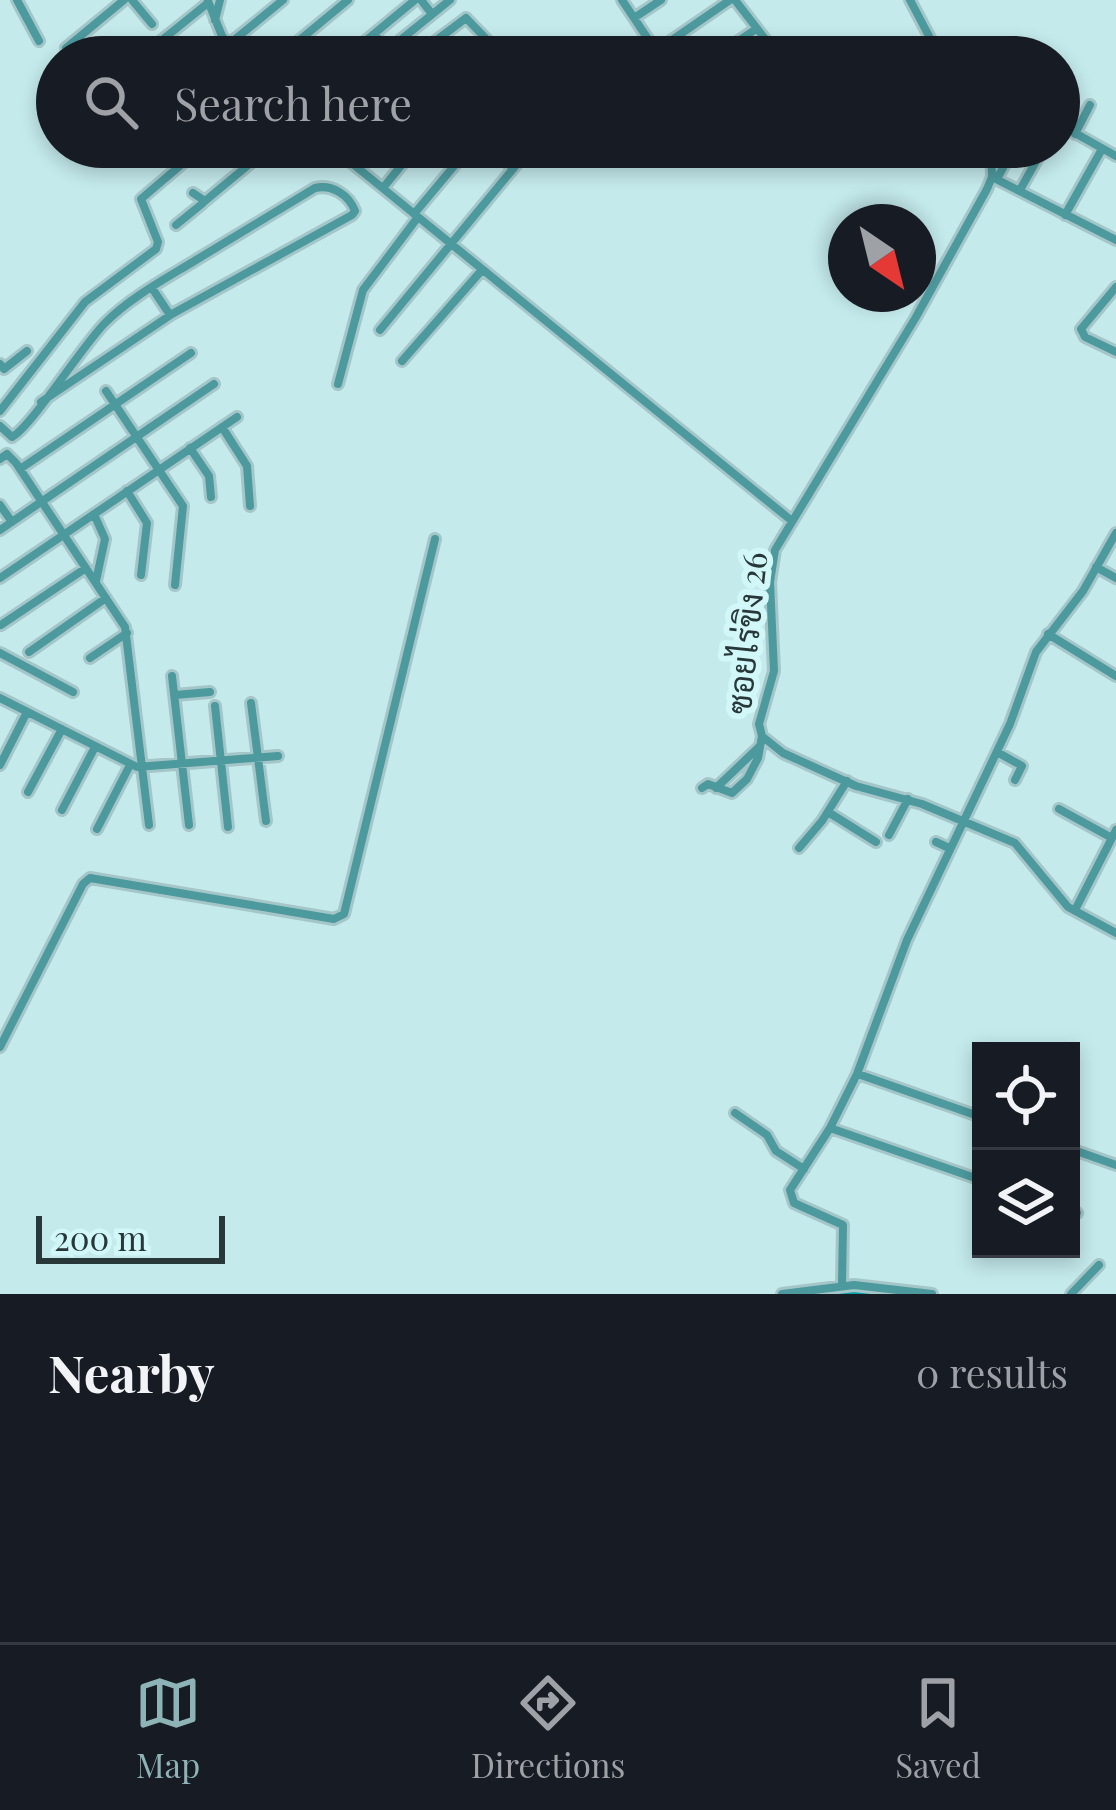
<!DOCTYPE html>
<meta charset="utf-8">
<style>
:root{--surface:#171b24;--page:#20242c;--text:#f1f3f6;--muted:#9ea1a6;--line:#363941;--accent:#8eb3b6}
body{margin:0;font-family:"Playfair Display",Sarabun,serif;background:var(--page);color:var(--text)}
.controls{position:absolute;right:36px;bottom:36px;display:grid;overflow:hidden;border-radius:0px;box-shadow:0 6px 18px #0003}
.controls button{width:108px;height:108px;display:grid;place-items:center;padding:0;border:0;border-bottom:3px solid var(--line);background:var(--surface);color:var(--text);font:60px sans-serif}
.compass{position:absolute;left:828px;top:204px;width:108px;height:108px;border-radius:50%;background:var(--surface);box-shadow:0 6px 18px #0003;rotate:145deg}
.scale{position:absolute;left:36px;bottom:30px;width:189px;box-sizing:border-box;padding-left:12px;border:6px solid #283738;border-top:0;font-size:33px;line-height:42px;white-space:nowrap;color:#283738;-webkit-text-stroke:9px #d1f7f9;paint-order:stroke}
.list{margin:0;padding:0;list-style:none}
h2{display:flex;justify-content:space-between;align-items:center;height:156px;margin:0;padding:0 48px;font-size:51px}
h2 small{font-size:39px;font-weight:400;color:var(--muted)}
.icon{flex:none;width:66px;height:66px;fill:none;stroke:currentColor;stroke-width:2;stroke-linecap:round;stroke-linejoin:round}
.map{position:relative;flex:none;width:1116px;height:1294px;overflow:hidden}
.search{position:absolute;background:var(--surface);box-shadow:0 6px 18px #0003;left:36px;right:36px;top:36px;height:132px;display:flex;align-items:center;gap:30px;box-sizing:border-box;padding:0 42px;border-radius:66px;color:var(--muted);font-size:45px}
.sheet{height:348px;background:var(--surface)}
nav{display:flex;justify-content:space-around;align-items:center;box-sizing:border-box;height:168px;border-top:3px solid var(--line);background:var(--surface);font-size:33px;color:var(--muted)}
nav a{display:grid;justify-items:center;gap:6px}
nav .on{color:var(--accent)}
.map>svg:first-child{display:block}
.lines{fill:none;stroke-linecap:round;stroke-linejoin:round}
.river{stroke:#03a0a7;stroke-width:12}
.minor-casing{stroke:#a5c6c8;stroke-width:14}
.minor{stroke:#4d9a9e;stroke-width:8}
.labels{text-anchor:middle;stroke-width:12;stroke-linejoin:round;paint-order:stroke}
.street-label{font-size:33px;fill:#283738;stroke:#d1f7f9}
</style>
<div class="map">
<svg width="1116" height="1294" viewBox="0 0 1116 1294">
<rect width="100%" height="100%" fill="#c4eaec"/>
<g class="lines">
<path class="river" d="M831,1290L899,1294"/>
<g class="minor-casing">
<path id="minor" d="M17,0L39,41
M132,0L152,24
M421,0L432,14
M622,0L660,57
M735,0L779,57
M910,0L940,57
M208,1L222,36L238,57
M634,18L661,0
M215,20L220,0
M374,34L388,50L450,0
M228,45L283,0
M66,48L124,0
M656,51L730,0
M141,57L208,3
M279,57L348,0
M346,57L415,0
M414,57L466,18L496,49L492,57
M715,57L756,29
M1059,124L1116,156
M1075,134L1090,105
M332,147L792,521
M488,147L513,168
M992,177L1116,240
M997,179L1014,147
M383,188L416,147
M1020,190L1044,147
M193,193L205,201L270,147
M414,214L470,147
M1065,215L1102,149
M176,225L203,203
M1116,287L1081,329L1085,337L1116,352
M152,288L170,315
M380,330L531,147
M402,361L482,270
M0,364L4,369L27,351
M338,384L363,290L418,217
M106,391L183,506L175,585
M0,411L85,302L156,249L158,242L141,199L202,147
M0,426L12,437C32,426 82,346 105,323C131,297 165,279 196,260C235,236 275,212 315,188C332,184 349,195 355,211L352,215L172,314L41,402
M222,427L247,466L250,506
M190,448L209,476L211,497
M0,459L7,454L16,463L125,627L149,825
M20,469L191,353
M127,491L147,523L141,575
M0,505L12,522
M94,514L105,539L96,581
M0,530L214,384
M1096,567L1116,578
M0,578L237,417
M1,625L86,568
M1048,634L1116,676
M29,652L106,598
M0,653L73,692
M90,658L127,633
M172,676L189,825
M175,695L210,692
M0,698L137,767L278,756
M251,703L266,821
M215,706L228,827
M763,737L783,753L856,786L922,804L1015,843L1068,907L1116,933
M997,752L1022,766L1015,780
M0,765L27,712
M702,788L708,784L732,793L747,779L758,758L762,736L759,724L774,671L770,582L775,550L916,317L987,189L992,177L991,147
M716,788L759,747
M28,792L62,729
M1059,809L1112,838
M62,810L95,747
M828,812L876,842
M97,829L130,765
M889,835L908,799
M936,842L949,848
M799,848L822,821L847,781
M1075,910L1116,830
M0,1047L83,884L90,878L334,919L344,914L435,539
M858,1074L981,1117
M735,1113L767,1135L776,1151L804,1169
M830,1128L981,1180
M1071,1149L1116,1165
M1071,1211L1077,1213
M842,1285L843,1225L794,1203L790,1190L830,1128L857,1074L907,940L1010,724L1036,652L1083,591L1116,533
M782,1294L854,1285L932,1294
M1071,1294L1099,1265"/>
</g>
<use href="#minor" class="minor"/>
</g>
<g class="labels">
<g class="street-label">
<text transform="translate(747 633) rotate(-84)" y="12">ซอยไร่ขิง 26</text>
</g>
</g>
</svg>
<div class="controls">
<button><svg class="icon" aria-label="locate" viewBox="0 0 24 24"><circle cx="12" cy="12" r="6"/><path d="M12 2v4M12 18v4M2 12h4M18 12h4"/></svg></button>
<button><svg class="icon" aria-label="layers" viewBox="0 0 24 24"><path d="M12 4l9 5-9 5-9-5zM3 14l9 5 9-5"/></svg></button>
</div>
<svg class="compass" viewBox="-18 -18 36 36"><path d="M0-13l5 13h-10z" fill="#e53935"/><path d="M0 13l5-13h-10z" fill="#9ea1a6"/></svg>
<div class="scale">200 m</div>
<div class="search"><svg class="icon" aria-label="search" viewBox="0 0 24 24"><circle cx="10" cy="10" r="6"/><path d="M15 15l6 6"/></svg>Search here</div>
</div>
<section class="sheet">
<h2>Nearby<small>0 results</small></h2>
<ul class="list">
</ul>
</section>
<nav>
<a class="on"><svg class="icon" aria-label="map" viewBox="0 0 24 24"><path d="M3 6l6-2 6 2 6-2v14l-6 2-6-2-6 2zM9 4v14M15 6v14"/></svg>Map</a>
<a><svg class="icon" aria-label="directions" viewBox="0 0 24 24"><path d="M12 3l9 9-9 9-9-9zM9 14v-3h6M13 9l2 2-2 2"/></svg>Directions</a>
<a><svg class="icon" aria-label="saved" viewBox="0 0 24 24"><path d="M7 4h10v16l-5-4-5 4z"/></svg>Saved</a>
</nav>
